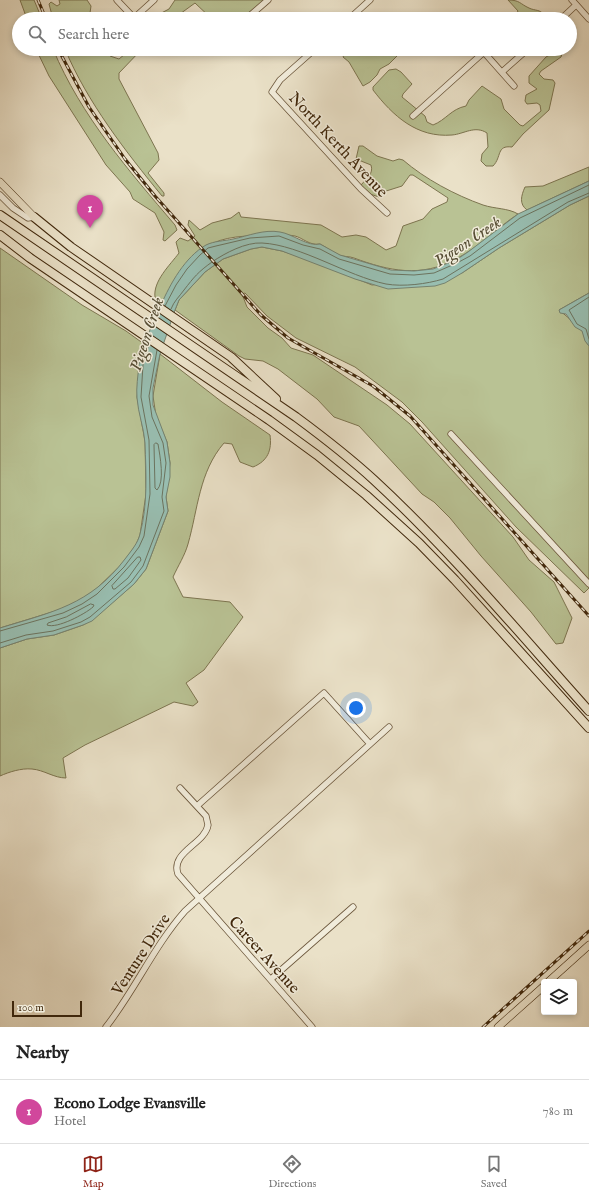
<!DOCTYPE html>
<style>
:root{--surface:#fff;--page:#f6f6f6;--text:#222;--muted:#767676;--line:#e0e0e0;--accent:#8f2418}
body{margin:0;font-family:"IM FELL English",serif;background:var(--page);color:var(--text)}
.controls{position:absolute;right:12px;bottom:12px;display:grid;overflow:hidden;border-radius:4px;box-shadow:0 2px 6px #0003}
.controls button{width:36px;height:36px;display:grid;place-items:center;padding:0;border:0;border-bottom:1px solid var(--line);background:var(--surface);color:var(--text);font:20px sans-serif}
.scale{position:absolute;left:12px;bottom:10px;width:70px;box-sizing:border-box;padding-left:4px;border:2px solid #41280c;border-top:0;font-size:11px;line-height:14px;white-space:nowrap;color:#41280c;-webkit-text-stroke:3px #f1ecdb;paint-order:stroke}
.you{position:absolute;left:356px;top:708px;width:14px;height:14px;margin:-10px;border:3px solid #fff;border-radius:50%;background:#1a73e8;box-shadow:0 0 0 6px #1a73e833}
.badge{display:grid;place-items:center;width:26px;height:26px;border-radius:50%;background:var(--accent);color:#fff;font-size:13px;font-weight:700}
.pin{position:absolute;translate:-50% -33px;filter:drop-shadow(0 1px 2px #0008)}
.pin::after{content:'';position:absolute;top:21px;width:14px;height:12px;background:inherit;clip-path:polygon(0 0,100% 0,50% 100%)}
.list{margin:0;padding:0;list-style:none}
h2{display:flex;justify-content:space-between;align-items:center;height:52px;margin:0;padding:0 16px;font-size:17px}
h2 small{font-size:13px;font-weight:400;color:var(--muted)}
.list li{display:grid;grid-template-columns:26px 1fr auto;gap:12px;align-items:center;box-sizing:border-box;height:64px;padding:0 16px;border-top:1px solid var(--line)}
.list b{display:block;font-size:15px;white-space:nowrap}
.list p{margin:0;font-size:13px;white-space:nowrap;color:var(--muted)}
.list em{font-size:13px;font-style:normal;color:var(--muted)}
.icon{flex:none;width:22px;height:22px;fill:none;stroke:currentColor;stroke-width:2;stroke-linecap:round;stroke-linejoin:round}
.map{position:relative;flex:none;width:589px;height:1027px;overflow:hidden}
.search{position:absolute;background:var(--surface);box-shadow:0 2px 6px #0003;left:12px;right:12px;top:12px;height:44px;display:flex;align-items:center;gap:10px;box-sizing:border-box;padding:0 14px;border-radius:22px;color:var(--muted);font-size:15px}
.sheet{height:116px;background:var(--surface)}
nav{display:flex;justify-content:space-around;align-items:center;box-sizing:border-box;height:56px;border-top:1px solid var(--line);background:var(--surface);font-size:11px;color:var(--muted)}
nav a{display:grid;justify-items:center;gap:2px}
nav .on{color:var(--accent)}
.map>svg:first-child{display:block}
.green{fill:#b9c294;stroke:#7d7550}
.water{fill:#98beb1;stroke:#75826f}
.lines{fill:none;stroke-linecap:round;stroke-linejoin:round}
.shore{stroke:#6c735e;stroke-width:1}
.minor-casing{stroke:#6b563b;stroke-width:7}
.major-casing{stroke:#41280c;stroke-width:8}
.highway-casing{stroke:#41280c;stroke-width:10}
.minor{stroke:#f1ecdb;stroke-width:5.5}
.major{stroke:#eae1c8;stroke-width:7}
.highway{stroke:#eae1c8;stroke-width:8}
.rail-casing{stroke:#41280c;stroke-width:3}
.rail{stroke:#f1ecdb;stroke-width:1.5;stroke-dasharray:4.5;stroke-linecap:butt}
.labels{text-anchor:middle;stroke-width:3;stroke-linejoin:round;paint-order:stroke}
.street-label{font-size:16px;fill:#41280c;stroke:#f1ecdb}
.water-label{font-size:17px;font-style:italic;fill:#574e35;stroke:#f1ecdb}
</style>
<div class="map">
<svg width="589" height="1027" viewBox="0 0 589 1027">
<rect width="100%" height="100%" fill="#eae1c8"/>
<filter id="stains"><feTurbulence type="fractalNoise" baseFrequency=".005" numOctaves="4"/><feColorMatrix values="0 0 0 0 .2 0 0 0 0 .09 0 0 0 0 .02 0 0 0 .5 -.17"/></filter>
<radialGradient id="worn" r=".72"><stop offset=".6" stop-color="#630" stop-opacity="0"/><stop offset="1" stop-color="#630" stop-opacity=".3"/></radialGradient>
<path class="green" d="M20,0H34L42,19H27Z
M59,0H87L91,6L90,13L94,19H53L49,4L51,2L57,6L60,4Z
M175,0H265L244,19H212L195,3L173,19H150L169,9Z
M508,0C520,0 520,4 529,8C535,11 540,9 544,15V19H513L518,11Z
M36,49H53C81,116 129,171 175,225L177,230L165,241L163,240L164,232L155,213L133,199L130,192L106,165L49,76Z
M65,49H107L110,56L119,59L131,49H142L119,73V79L158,153L159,160L148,173L164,193V196H162C126,152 87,102 65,49Z
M347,49H375L384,55L393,49H404L389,64L380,69L377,75L370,82L363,86L349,62L343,57Z
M557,51L562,54L561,57L541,71L539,74L544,79L553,80L555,83L549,110L523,134L512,147C496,145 502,157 493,166H486L481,161L482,154L488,147L487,133C475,125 464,134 452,135C417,138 393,116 373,90V87L389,70L396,69L401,72L412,84L403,94L402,97L425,116L427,122L433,125C446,120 451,109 466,106L469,100L482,86L501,99L504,109L520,125L523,126L541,111L540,105L537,103L527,104L525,101L526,95L537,89L529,83V76L546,57Z
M359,146H363L377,156L393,161L399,159L403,160C425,179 455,195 483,205C495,209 508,208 518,214C497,228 479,247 456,259C421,278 389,271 354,258C349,256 343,257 339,255C332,252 326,247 320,244C310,246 303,238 295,236C285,234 273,236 264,236C207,234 188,252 163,302L155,297C153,281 170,265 179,253L176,242L180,238L188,241L195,236L188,225L189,220L200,230L212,223L231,218L239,212L241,217L321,225L342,237L356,235L366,237L386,250L396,246L403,226L423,219L432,209L447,202L448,198L413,175H410L402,186L383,192L379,197L370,194L361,185C366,179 374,174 371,165L356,159Z
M589,167V181L527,210C519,204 521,196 525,187L543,186Z
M589,196V293L559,310C562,312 581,329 583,331C585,336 585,341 589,346V588L584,593L516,527L422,422L402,402L355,367L296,338L267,316L245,293L242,294L247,307L268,328L282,338L291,348L313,355L387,405L410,424L513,537L529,560L554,582L572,618L563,643L556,644L531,612L481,556L450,518L434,502L422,494L359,426L334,417L317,399L278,369L263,361L245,359L239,356L175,310L179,300L205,272L223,259L251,249L262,247L282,251L307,259L372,285L462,273L499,248L570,205Z
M0,248L82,305L126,331L144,344L140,364L137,397L145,441L146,494L140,535L136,545L121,565L94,591L80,600L62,609L0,628Z
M160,354L222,402L270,435C272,450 268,461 253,467L240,462L232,444L224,443C199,472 198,509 188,544C185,555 178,566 173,577L183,597L230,602L243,617L204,670L186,683L198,702L193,706L174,702L85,745L63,758L66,778C54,778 44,770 32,769C21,768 9,772 0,776V648L27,639L54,635L83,625L92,620L134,584L146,569L168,511L166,497L170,463L167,442L156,416L153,396Z"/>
<path class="water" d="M589,181V196L570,205L499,248L462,273L445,283L435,286L388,289L355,279L282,251L262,247L251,249L223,259L205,272L179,300L175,310L160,354L153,388V405L167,442L170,463V477L166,497L168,511L146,569L134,584L92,621L83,625L54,635L27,639L0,648V628C52,612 90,605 125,559C131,551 138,543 140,534C148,504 146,473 145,443C144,428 138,413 137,398C136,388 138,375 139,365C142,344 153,324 161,305C170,284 185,257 206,245C214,241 224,241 233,239C248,236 264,229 280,232C293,234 308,247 320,244L340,255L391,270L414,271L433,269L456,260L468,252L518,214Z
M589,293V346L585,341L582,331L575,327L566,314L560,313L559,310Z"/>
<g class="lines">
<path class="shore" d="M589,297L569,310L577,324L586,329L589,339
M165,306L176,285L187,269L200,255L208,248L216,246L250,238L279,236L303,245L320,249L339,259L390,274L414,275L434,273L457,263L470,256L520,218L589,185
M171,309C174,301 179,297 184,290C194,277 198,272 212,262C225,253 246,242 262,243C301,245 347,276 386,284C403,287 427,284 443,279L568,202L589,193
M156,443L158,444C160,456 165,482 157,490L155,488L154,445Z
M138,557H140L141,560L128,578L115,589H113L112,586Z
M91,604L94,605L93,607C85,614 57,629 47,625L48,623L66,617Z
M0,631L63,613L82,604L97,594L124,567L139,547L144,536L150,494L149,440L141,397L143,365L149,344
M0,643L26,635L53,631L81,622L90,617L131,582L143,566L164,511L162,497L166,463L163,443L152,417L149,396L157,350"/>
<g class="minor-casing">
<path id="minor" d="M117,0L134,18
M572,0L589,19
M133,19L154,0
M246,19L268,0
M349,19L370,0
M561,19L576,5
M315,49L280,80L272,92L361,189L387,213
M481,49L514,86
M502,72L528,49
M413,116L484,52
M0,195L13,208L28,218L34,217
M451,434L589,584
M180,788L206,816L208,825C205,844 170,852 178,874L312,1027
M197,806L324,693L370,744
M271,979L353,907
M106,1027C135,990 154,946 185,911L389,727"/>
</g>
<g class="major-casing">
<path id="major" d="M0,182L34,217
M548,982L589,945
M498,1027L544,986"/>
</g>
<g class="highway-casing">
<path id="highway" d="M0,215L296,417C323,437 349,457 374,480C451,551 519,633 589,711
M34,217L71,247L231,357L276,399
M0,235L30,258L269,420L317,455L366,495L419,543L455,580L589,728"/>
</g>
<use href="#minor" class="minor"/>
<use href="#major" class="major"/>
<use href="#highway" class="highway"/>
<g class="rail-casing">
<path id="rail" d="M38,0L46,19
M58,49L89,107L125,159L155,196L261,315L288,338L373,386L410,416L589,616
M483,1027L589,931"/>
</g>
<use href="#rail" class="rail"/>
</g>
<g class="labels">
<g class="street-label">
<text transform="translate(339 144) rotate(47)" y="6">North Kerth Avenue</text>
<text transform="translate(140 954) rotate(-57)" y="6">Venture Drive</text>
<text transform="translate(265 954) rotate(48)" y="6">Career Avenue</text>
</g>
<g class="water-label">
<text transform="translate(467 241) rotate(-34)" y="6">Pigeon Creek</text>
<text transform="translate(146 334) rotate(-72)" y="6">Pigeon Creek</text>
</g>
</g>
<rect width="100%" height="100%" filter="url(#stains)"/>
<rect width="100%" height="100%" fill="url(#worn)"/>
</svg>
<div class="controls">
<button><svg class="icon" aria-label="layers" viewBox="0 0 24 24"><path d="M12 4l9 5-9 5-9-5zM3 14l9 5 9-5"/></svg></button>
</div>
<div class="scale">100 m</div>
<div class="you"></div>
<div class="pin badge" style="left:90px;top:228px;background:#d1479c">1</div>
<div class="search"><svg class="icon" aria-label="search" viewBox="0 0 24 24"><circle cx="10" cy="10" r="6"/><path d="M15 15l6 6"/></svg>Search here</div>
</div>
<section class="sheet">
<h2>Nearby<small></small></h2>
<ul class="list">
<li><span class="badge" style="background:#d1479c">1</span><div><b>Econo Lodge Evansville</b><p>Hotel</p></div><em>780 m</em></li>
</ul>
</section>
<nav>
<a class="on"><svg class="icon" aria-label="map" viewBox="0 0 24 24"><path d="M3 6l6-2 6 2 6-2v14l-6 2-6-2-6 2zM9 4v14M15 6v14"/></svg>Map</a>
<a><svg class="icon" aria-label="directions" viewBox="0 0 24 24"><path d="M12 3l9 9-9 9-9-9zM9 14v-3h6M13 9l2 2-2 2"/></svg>Directions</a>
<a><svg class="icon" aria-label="saved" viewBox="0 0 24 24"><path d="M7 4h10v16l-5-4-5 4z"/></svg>Saved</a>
</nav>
